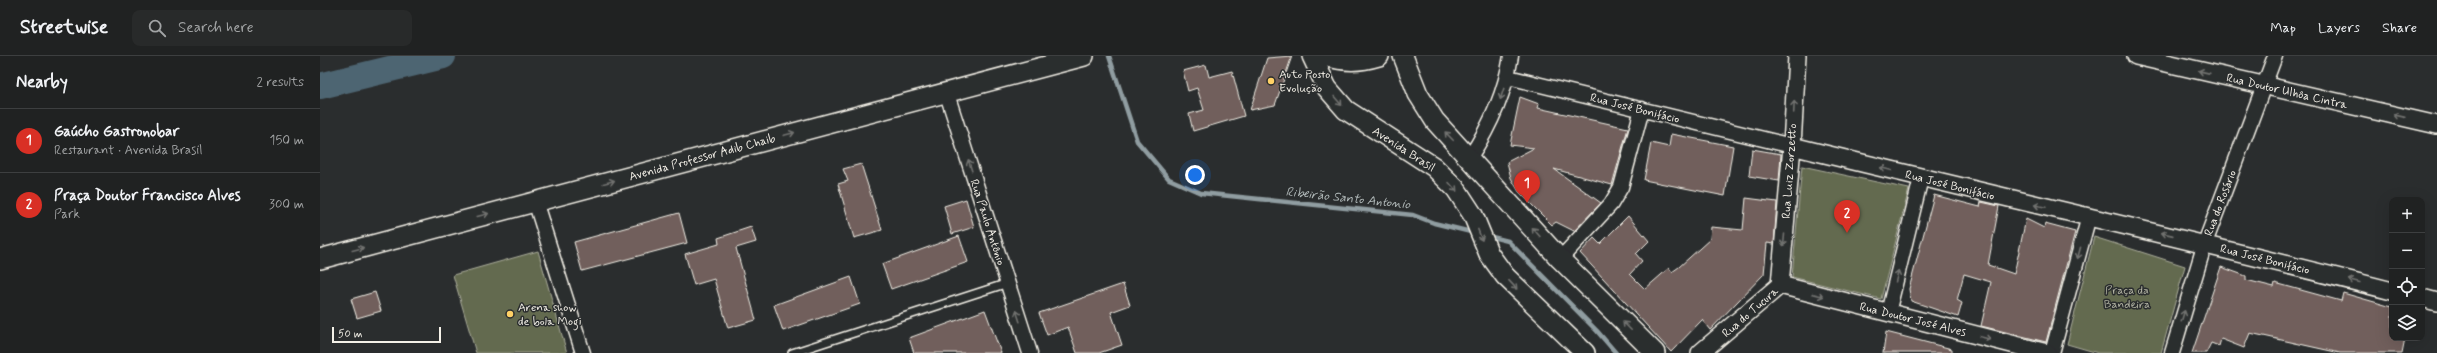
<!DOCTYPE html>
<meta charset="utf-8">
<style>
:root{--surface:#202222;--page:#282a2a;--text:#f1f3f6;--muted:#a2a4a5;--line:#3d3f40;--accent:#d93025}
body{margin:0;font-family:Mynerve,sans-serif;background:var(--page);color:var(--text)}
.controls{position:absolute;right:12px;bottom:12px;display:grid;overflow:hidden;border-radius:8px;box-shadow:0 4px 16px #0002}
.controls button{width:36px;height:36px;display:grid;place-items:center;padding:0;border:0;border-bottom:1px solid var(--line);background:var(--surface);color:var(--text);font:20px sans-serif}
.scale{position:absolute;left:12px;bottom:10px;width:109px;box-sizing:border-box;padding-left:4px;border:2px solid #f4f1e8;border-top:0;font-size:11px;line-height:14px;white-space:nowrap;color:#f4f1e8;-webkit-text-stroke:3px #2a2d2e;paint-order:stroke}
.you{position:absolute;left:875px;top:119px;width:14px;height:14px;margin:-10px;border:3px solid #fff;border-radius:50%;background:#1a73e8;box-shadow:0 0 0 6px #1a73e833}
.badge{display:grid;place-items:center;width:26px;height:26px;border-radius:50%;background:var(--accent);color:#fff;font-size:13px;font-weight:700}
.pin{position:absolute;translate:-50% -33px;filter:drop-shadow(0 1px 2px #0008)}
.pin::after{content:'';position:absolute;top:21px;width:14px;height:12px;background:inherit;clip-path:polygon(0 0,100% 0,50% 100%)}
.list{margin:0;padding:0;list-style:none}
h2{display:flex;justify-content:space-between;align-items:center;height:52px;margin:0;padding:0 16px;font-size:17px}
h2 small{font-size:13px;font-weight:400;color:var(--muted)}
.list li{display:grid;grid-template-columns:26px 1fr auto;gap:12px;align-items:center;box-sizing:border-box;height:64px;padding:0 16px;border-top:1px solid var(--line)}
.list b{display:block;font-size:15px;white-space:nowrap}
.list p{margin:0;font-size:13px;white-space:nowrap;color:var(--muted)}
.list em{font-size:13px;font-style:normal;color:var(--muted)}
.icon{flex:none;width:22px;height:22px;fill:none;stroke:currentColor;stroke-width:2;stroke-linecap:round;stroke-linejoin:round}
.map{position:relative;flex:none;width:2117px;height:297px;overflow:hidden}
header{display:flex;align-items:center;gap:24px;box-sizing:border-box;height:56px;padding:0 20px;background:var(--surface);border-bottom:1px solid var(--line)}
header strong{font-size:19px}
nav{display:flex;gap:22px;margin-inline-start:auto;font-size:14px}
.search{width:280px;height:36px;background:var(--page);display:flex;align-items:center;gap:10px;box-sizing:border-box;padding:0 14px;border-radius:8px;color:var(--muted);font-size:15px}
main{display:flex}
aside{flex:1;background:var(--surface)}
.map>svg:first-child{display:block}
.green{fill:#646a50;stroke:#acae9c}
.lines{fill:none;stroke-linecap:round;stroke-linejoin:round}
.stream{stroke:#909da1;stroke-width:4.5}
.river{stroke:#4d6572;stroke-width:26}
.building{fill:#715f5c;stroke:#f4f1e8}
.service-casing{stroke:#f4f1e8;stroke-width:10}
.minor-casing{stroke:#f4f1e8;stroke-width:17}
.tertiary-casing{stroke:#f4f1e8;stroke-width:20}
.secondary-casing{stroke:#f4f1e8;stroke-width:22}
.service{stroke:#2a2d2e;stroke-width:7}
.minor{stroke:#2a2d2e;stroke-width:14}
.tertiary{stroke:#2a2d2e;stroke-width:17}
.secondary{stroke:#2a2d2e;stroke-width:19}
.oneway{stroke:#71726f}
.poi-dot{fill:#ffd166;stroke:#2a2d2e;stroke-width:1.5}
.labels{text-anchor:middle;stroke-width:3;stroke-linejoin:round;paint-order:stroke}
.poi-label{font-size:12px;fill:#f4f1e8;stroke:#2a2d2e;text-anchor:start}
.street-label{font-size:12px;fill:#f4f1e8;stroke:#2a2d2e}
.park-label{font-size:12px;fill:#b3b4a4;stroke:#2a2d2e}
.water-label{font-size:13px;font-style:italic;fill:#b1b9b9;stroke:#2a2d2e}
</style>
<header>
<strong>Streetwise</strong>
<div class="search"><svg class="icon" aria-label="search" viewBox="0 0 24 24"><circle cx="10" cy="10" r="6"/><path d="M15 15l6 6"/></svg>Search here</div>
<nav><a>Map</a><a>Layers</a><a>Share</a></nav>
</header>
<main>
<aside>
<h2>Nearby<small>2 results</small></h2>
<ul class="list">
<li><span class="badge">1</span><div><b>Gaúcho Gastronobar</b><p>Restaurant · Avenida Brasil</p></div><em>150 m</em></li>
<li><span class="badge">2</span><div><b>Praça Doutor Francisco Alves</b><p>Park</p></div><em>300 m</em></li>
</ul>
</aside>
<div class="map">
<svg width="2117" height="297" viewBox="0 0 2117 297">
<rect width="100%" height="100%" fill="#2a2d2e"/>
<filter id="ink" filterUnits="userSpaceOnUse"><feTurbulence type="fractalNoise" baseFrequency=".025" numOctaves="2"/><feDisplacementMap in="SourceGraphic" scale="8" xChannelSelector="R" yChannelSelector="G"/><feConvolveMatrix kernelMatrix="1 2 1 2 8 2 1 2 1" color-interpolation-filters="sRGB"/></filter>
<g filter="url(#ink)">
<path class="green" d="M1482,110L1589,133L1561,243L1472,221Z
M1774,181L1865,210L1841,297H1778L1747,288Z
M218,195L247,297H156L133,219Z"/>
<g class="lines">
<path class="stream" d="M789,0L817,85L849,123L881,137L1093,159L1114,167L1155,177
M1168,180L1188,185L1277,275L1296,297"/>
<path class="river" d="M0,30L123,0"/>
</g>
<path class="building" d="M972,0L955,49L930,54L947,2Z
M886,9L889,21L912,15L924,60L873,75L869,58L884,54L877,32L868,35L863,15Z
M1200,41L1219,48L1218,52L1308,72L1292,129L1234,113L1281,147L1254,175L1236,166L1232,169L1199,136L1191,122L1187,106L1214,92L1190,89Z
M1351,78L1413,90L1405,140L1324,124L1331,87L1349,91Z
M1432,93L1461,98L1459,125L1429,120Z
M541,108L562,174L534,182L518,128L528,125L523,113Z
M1614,139L1660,151L1661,146L1679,150L1668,209L1694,218L1706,163L1724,172L1725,168L1755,176L1726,286L1661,270L1671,226L1644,218L1637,244L1642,247L1638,261L1591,245L1589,233Z
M1426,142L1457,146L1454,188L1447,187L1444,218L1390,274L1382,264L1351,296L1260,197L1274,182L1280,188L1308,160L1329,185L1316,198L1322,205L1310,218L1325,233L1349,212L1352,216L1359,211L1390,183L1391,171L1423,174Z
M646,143L654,171L632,178L624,150Z
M359,157L367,187L262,215L254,186Z
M431,171L436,186L416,192L436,264L408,272L394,223L374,229L365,198L399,188L398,182Z
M639,180L648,206L571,233L562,208Z
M1901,211L1926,220V224L1954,231L1955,227L2021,245L2023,237L2072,251V282H2085L2082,297H2020L1930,277L1924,292L1901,283L1899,290L1891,287L1886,297H1872Z
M531,221L540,248L463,275L454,249Z
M803,228L810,249L791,256L802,289L779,297H757L748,271L727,279L719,257Z
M55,236L61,255L37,262L31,243Z
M665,254L681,297H594L589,282Z
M1566,276L1632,293V297H1563Z"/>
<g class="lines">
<g class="service-casing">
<path id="service" d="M472,297L688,227"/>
</g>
<g class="minor-casing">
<path id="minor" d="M1188,21L1472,90
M626,35L710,297
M1150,101C1171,69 1185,38 1191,0
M215,145L263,297
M1240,203L1291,148L1301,131L1322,53
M1568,257L1601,122
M1732,297L1769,160
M1852,297L1885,187L1955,0"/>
</g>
<g class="tertiary-casing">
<path id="tertiary" d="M1816,0L2117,69
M1472,90C1672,139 1872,184 2072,235
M1460,229L1727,297
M1460,229L1472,90L1477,0
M2102,242L2117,246
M1380,297L1460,229"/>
</g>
<g class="secondary-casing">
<path id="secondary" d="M992,0L1007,32L1026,54L1114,111L1136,133L1153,159L1169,198L1185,220L1265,297
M1005,0C1025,6 1039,6 1059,0
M1083,0L1098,38L1115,65L1240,203L1335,297
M0,203L764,0"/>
</g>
<use href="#service" class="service"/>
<use href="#minor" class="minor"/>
<use href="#tertiary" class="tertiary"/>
<use href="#secondary" class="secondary"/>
</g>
<defs><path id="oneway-shaft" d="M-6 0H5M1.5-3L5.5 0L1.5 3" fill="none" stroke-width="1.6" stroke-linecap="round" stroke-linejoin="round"/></defs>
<g class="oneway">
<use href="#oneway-shaft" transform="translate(1884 16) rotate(-167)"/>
<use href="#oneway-shaft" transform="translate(1182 38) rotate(108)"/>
<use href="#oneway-shaft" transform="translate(1018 45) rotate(50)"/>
<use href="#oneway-shaft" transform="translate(1474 51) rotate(-87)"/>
<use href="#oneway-shaft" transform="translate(2079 60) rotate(-167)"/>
<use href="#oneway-shaft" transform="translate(469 78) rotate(-15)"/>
<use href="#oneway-shaft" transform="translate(1129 80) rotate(-134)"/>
<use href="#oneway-shaft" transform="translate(650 109) rotate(-108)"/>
<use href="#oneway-shaft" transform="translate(1566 113) rotate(-166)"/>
<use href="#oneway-shaft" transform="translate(289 126) rotate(-15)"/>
<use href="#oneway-shaft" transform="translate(1133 131) rotate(48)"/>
<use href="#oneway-shaft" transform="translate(1720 150) rotate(-168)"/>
<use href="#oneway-shaft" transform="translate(163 159) rotate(-15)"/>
<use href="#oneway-shaft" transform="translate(1216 176) rotate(-131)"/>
<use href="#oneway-shaft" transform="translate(1847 178) rotate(-167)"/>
<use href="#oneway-shaft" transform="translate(1160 179) rotate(69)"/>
<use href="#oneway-shaft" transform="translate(1464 184) rotate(95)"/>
<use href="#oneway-shaft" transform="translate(38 193) rotate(-15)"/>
<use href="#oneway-shaft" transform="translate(1759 197) rotate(105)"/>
<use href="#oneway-shaft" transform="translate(1577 220) rotate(-76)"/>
<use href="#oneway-shaft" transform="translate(2034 225) rotate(-166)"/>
<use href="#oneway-shaft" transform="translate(1193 229) rotate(47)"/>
<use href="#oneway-shaft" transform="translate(1498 239) rotate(15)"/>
<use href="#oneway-shaft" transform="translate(698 260) rotate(-108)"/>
<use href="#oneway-shaft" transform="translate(1863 260) rotate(-73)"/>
<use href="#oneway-shaft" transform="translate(1307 270) rotate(-135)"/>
<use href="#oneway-shaft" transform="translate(1665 282) rotate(14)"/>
</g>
</g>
<g class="poi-dot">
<circle cx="951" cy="25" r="4"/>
<circle cx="190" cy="258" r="4"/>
</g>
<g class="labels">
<g class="poi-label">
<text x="959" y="22">Auto Posto<tspan x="959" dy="14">Evolução</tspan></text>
<text x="198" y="255">Arena show<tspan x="198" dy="14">de bola Mogi</tspan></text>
</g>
<g class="street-label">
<text transform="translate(1967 35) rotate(13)" y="4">Rua Doutor Ulhôa Cintra</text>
<text transform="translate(1315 52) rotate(14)" y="4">Rua José Bonifácio</text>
<text transform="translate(1084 93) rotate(33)" y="4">Avenida Brasil</text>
<text transform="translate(382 101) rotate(-15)" y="4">Avenida Professor Adib Chaib</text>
<text transform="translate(1469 115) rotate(-86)" y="4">Rua Luiz Zorzetto</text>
<text transform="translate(1630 129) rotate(14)" y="4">Rua José Bonifácio</text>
<text transform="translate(1900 147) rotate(-69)" y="4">Rua do Rosário</text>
<text transform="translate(668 166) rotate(72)" y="4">Rua Paulo Antônio</text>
<text transform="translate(1945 203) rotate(14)" y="4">Rua José Bonifácio</text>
<text transform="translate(1430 256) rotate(-41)" y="4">Rua do Tucura</text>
<text transform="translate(1593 263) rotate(14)" y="4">Rua Doutor José Alves</text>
</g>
<g class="park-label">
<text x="1807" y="238">Praça da<tspan x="1807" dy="14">Bandeira</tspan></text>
</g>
<g class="water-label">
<text transform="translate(1028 141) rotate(6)" y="5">Ribeirão Santo Antonio</text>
</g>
</g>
</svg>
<div class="controls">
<button>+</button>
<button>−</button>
<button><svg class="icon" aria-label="locate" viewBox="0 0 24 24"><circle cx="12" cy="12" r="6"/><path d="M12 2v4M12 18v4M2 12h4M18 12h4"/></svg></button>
<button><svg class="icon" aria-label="layers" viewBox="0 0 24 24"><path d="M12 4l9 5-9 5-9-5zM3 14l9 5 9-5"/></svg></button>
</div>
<div class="scale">50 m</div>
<div class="you"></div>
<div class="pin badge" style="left:1207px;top:147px">1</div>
<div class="pin badge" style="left:1527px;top:177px">2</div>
</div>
</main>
